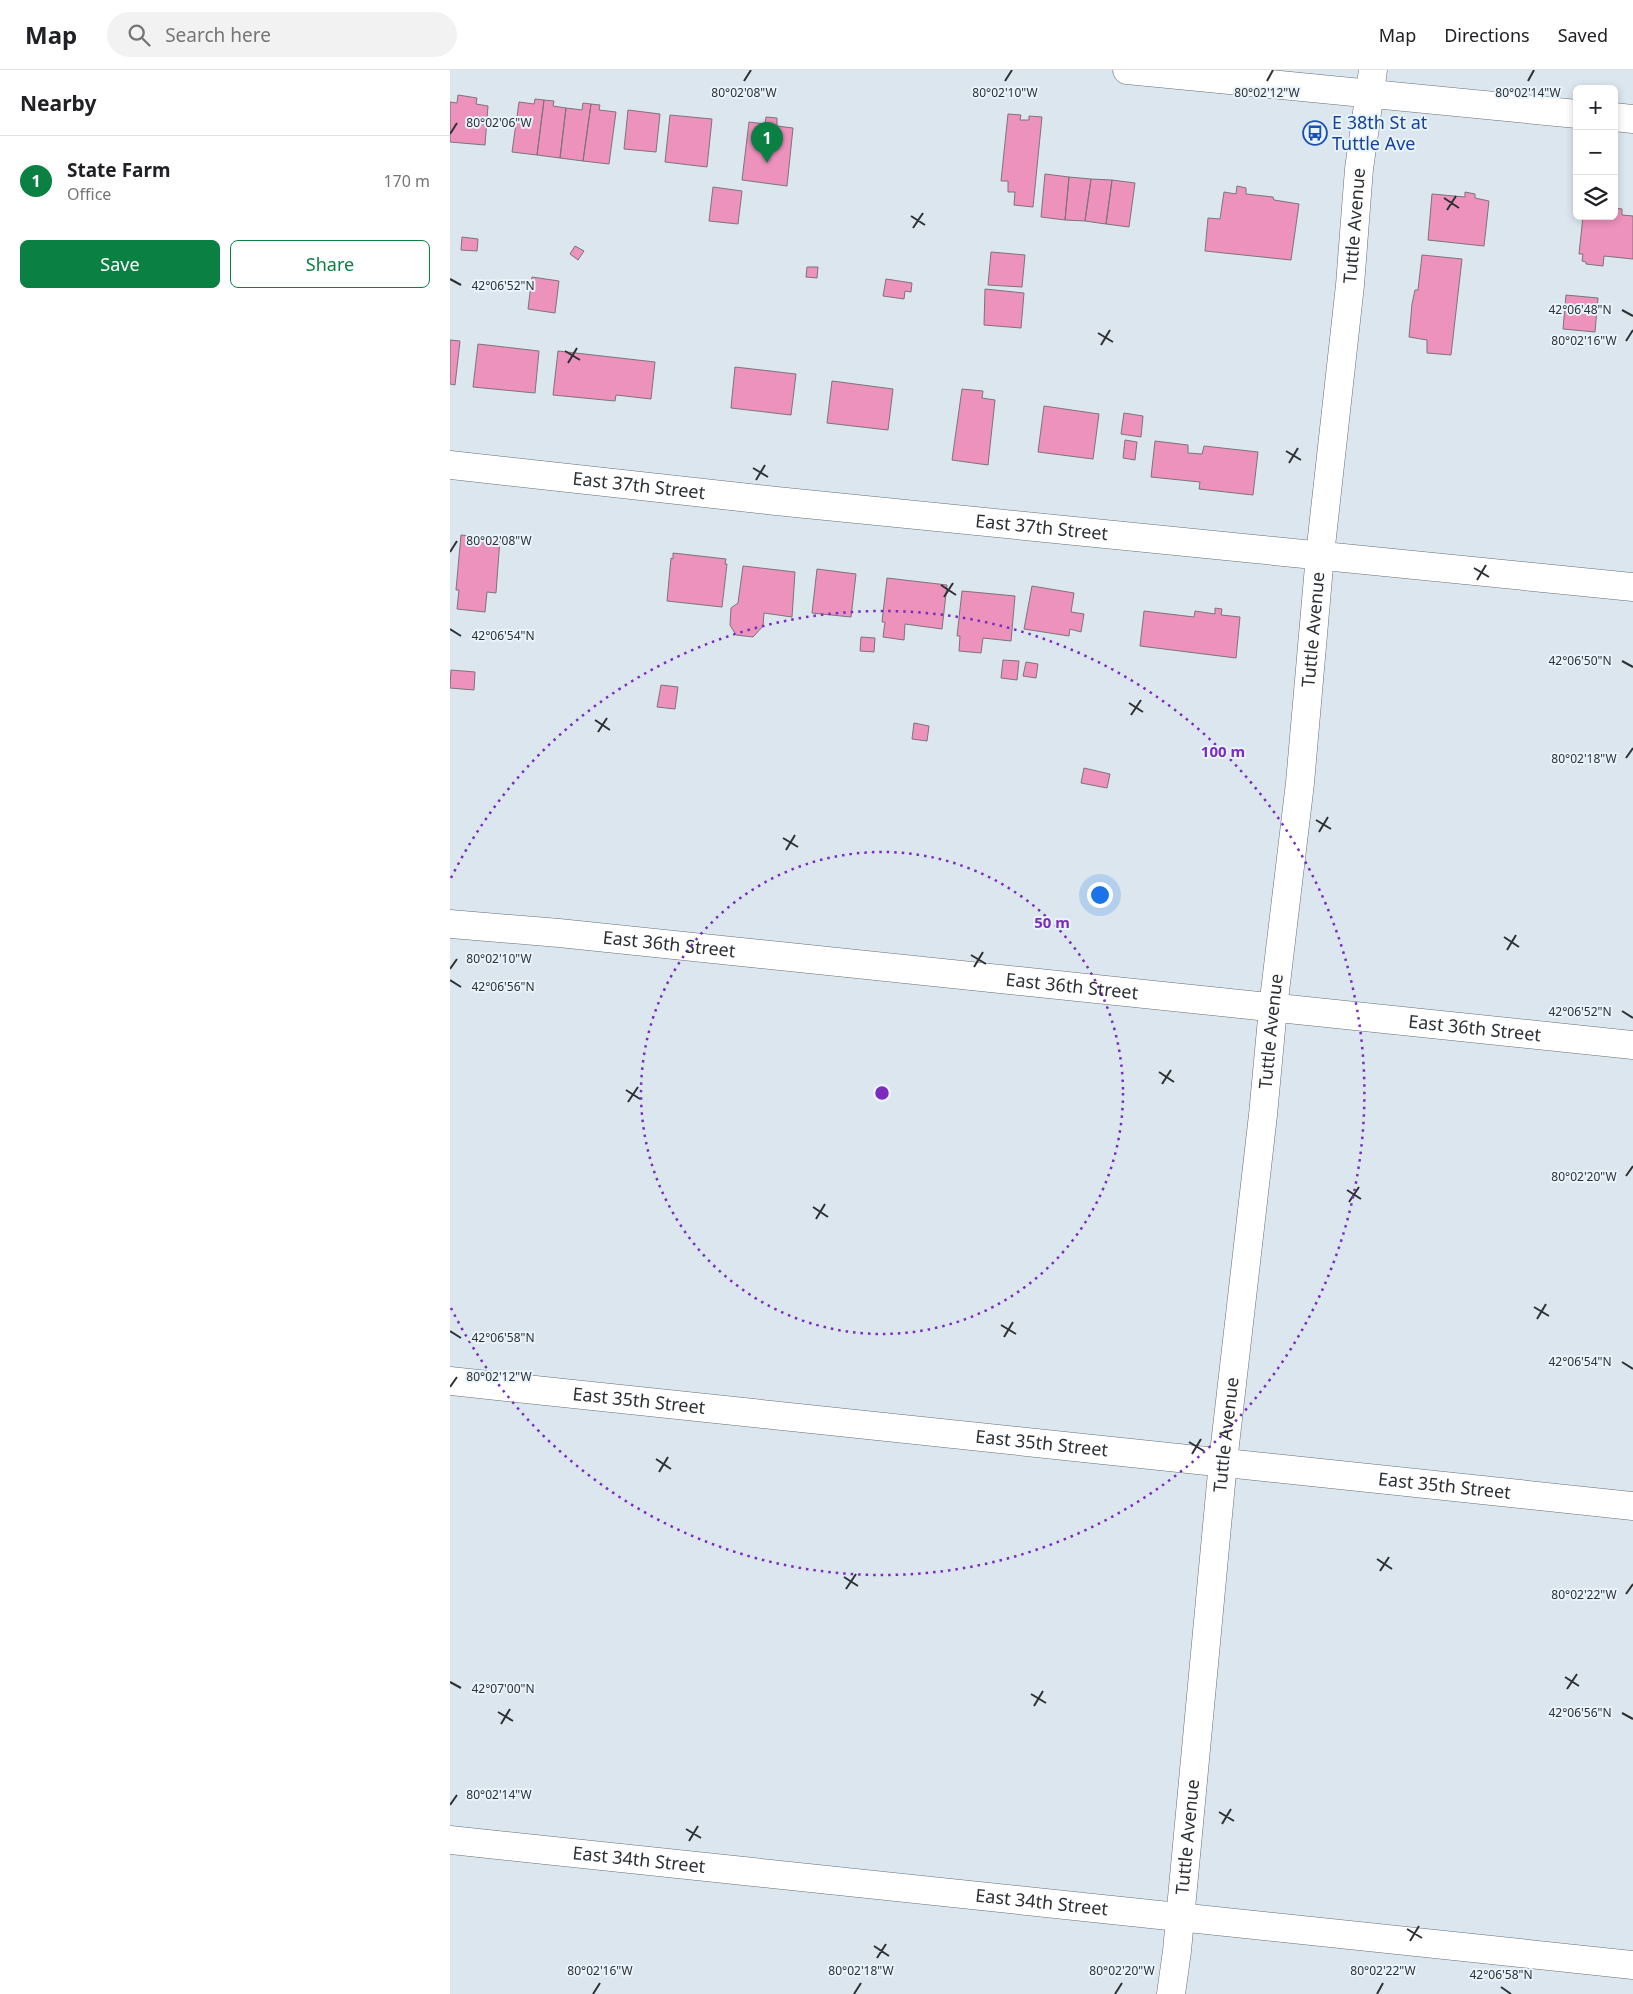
<!DOCTYPE html>
<meta charset="utf-8">
<style>
:root{--surface:#fff;--page:#f2f2f2;--text:#202124;--muted:#757577;--line:#e0e0e0;--accent:#0b8043}
body{margin:0;font-family:"Noto Sans",sans-serif;background:var(--page);color:var(--text)}
.controls{position:absolute;right:15px;top:15px;display:grid;overflow:hidden;border-radius:8px;box-shadow:0 2px 8px #0003}
.controls button{width:45px;height:45px;display:grid;place-items:center;padding:0;border:0;border-bottom:1px solid var(--line);background:var(--surface);color:var(--text);font:25px sans-serif}
.you{position:absolute;left:649px;top:824px;width:18px;height:18px;margin:-12px;border:4px solid #fff;border-radius:50%;background:#1a73e8;box-shadow:0 0 0 8px #1a73e833}
.badge{display:grid;place-items:center;width:32px;height:32px;border-radius:50%;background:var(--accent);color:#fff;font-size:16px;font-weight:700}
.pin{position:absolute;translate:-50% -41px;filter:drop-shadow(0 1px 2px #0008)}
.pin::after{content:'';position:absolute;top:26px;width:18px;height:15px;background:inherit;clip-path:polygon(0 0,100% 0,50% 100%)}
.list{margin:0;padding:0;list-style:none}
h2{display:flex;justify-content:space-between;align-items:center;height:65px;margin:0;padding:0 20px;font-size:21px}
h2 small{font-size:16px;font-weight:400;color:var(--muted)}
.list li{display:grid;grid-template-columns:32px 1fr auto;gap:15px;align-items:center;box-sizing:border-box;height:90px;padding:0 20px;border-top:1px solid var(--line)}
.list b{display:block;font-size:19px;white-space:nowrap}
.list p{margin:0;font-size:16px;white-space:nowrap;color:var(--muted)}
.list em{font-size:16px;font-style:normal;color:var(--muted)}
.actions{display:flex;gap:10px;padding:15px 20px}
.actions a{flex:1;padding:11px 0;border:1px solid var(--accent);border-radius:8px;text-align:center;font-size:18px;color:var(--accent)}
.actions .main{background:var(--accent);color:#fff}
.icon{flex:none;width:28px;height:28px;fill:none;stroke:currentColor;stroke-width:2;stroke-linecap:round;stroke-linejoin:round}
.map{position:relative;flex:none;width:1183px;height:1924px;overflow:hidden}
header{display:flex;align-items:center;gap:30px;box-sizing:border-box;height:70px;padding:0 25px;background:var(--surface);border-bottom:1px solid var(--line)}
header strong{font-size:24px}
nav{display:flex;gap:28px;margin-inline-start:auto;font-size:18px}
.search{width:350px;height:45px;background:var(--page);display:flex;align-items:center;gap:12px;box-sizing:border-box;padding:0 18px;border-radius:28px;color:var(--muted);font-size:19px}
main{display:flex}
aside{flex:1;background:var(--surface)}
.map>svg:first-child{display:block}
.building{fill:#ed91bd;stroke:#7e7378}
.lines{fill:none;stroke-linecap:round;stroke-linejoin:round}
.minor-casing{stroke:#656f76;stroke-width:29}
.secondary-casing{stroke:#656f76;stroke-width:29}
.minor{stroke:#fff;stroke-width:28}
.secondary{stroke:#fff;stroke-width:28}
.ticks{fill:none;stroke:#2d3134;stroke-width:2}
.ring{fill:none;stroke:#7b2cbf;stroke-width:2.5;stroke-dasharray:2.5 5}
.labels{text-anchor:middle;stroke-width:4;stroke-linejoin:round;paint-order:stroke}
.transit-label{font-size:18px;fill:#164399;stroke:#e8f3fb;text-anchor:start}
.street-label{font-size:18px;fill:#2d3134;stroke:#e8f3fb}
.ticks-label{font-size:12px;text-anchor:middle;fill:#2d3134;stroke:#e8f3fb;stroke-width:4;stroke-linejoin:round;paint-order:stroke}
.centre{fill:#7b2cbf;stroke:#e8f3fb;stroke-width:2.5}
.ring-label{font-size:15px;text-anchor:middle;font-weight:bold;fill:#7b2cbf;stroke:#e8f3fb;stroke-width:4;stroke-linejoin:round;paint-order:stroke}
</style>
<header>
<strong>Map</strong>
<div class="search"><svg class="icon" aria-label="search" viewBox="0 0 24 24"><circle cx="10" cy="10" r="6"/><path d="M15 15l6 6"/></svg>Search here</div>
<nav><a>Map</a><a>Directions</a><a>Saved</a></nav>
</header>
<main>
<aside>
<h2>Nearby<small></small></h2>
<ul class="list">
<li><span class="badge">1</span><div><b>State Farm</b><p>Office</p></div><em>170 m</em></li>
</ul>
<div class="actions"><a class="main">Save</a><a>Share</a></div>
</aside>
<div class="map">
<svg width="1183" height="1924" viewBox="0 0 1183 1924">
<rect width="100%" height="100%" fill="#dbe6ee"/>
<path class="building" d="M8,25L27,28L26,34L38,36L35,75L0,72V32L7,33Z
M85,29L94,30L87,85L62,82L69,32L84,34Z
M94,30L104,31L103,36L116,38L110,88L87,85Z
M133,33L141,34L133,91L110,88L116,38L132,40Z
M141,34L150,35L149,40L166,42L159,94L133,91Z
M178,40L210,44L206,82L174,79Z
M558,44L571,45L570,50H579V46L592,47L583,137L564,135L565,122H558V111H551Z
M220,45L262,49L257,97L215,92Z
M316,47L327,48V56L343,58L337,116L292,110L299,52L315,54Z
M595,104L619,107L615,150L591,147Z
M619,107L641,109L635,151L615,150Z
M641,109L662,110L656,154L635,151Z
M662,110L685,113L679,157L656,154Z
M787,116L796,118V124L823,127L824,130L849,134L841,190L755,181L758,148L770,149L774,122L786,124Z
M263,117L292,121L288,154L259,151Z
M1015,122L1025,124V128L1039,131L1034,176L978,170L982,124L1015,127Z
M1164,138L1172,139V145L1183,146V189L1154,186L1153,196L1136,194V192L1132,191L1133,184H1129L1133,146H1164Z
M12,167L28,169L27,181L11,180Z
M125,176L134,181L128,190L120,184Z
M541,182L575,185L572,217L538,215Z
M972,185L1012,189L1001,285L977,283V270L959,267L962,234L965,220H968Z
M357,197H368L367,208L356,207Z
M82,207L109,211L105,243L78,239Z
M436,209L462,213L461,222L455,221L454,229L433,226Z
M535,219L574,223L571,258L534,255Z
M1116,225L1148,228L1145,262L1113,259Z
M0,270L10,271L5,315L0,314Z
M28,274L89,281L85,323L23,317Z
M108,281L205,292L201,329L166,325L165,331L103,325Z
M285,297L346,304L341,345L281,338Z
M382,311L443,319L438,360L377,353Z
M512,319L533,321L532,328L545,330L538,395L502,390Z
M594,336L649,344L643,389L588,382Z
M674,343L693,346L691,367L671,364Z
M675,370L687,372L685,390L673,388Z
M705,371L738,375V383L752,384L754,376L808,382L803,425L749,419L750,412L701,407Z
M11,465L50,469L46,523L37,522L35,542L7,539L9,520H6Z
M223,483L276,489L275,494H277L272,537L217,531L221,488L223,489Z
M293,496L345,502L342,547L314,543L313,556L303,567L286,565L280,555L281,538L288,533Z
M367,499L406,504L401,547L362,543Z
M437,508L497,515L492,559L455,554L454,570L433,567L435,552H432Z
M582,516L624,523L621,542L634,544L631,562L620,559L619,566L574,559Z
M512,521L565,526L561,571L533,568L531,583L509,581L510,566H507Z
M765,538L772,539L771,545L790,547L786,588L690,576L694,541L744,547L745,541L765,544Z
M411,567L425,568L424,582L410,581Z
M553,590L569,591L567,610L551,608Z
M576,592L588,594L586,608L573,606Z
M1,600L25,602L24,620L0,618Z
M211,615L228,617L225,639L207,637Z
M464,653L479,656L477,671L462,669Z
M634,698L660,704L657,718L631,713Z"/>
<g class="lines">
<g class="minor-casing">
<g id="minor">
<path id="s1" d="M0,395L326,431L1183,517"/>
<path id="s2" d="M0,854L109,863L1183,975"/>
<path id="s3" d="M0,1311L1183,1436"/>
<path id="s4" d="M0,1770L1183,1895"/>
<path id="s5" d="M721,1924L727,1881L773,1392L813,1045L823,938L850,713L870,485L900,215L909,99L923,0"/>
</g>
</g>
<g class="secondary-casing">
<path id="secondary" d="M677,0L1127,44
M1164,47L1183,49"/>
</g>
<use href="#minor" class="minor"/>
<use href="#secondary" class="secondary"/>
</g>
<path class="ticks" d="M294,11L301,0M555,11L562,0M817,11L823,0M1078,11L1084,0M0,64L7,53M994,128L1009,138M997,140L1006,126M461,146L475,155M463,158L473,143M0,209L11,215M1172,240L1183,246M648,263L663,272M1176,271L1183,260M651,275L660,260M115,281L130,290M118,293L127,278M836,381L851,390M839,393L848,378M303,398L318,407M306,410L315,395M0,482L7,471M1024,498L1039,507M1027,510L1036,495M491,515L506,525M494,527L503,513M0,559L11,566M1172,591L1183,597M679,633L693,642M681,645L691,630M145,650L160,660M148,662L157,648M1176,688L1183,678M866,750L881,759M869,762L878,747M333,768L348,777M336,780L345,765M1054,867L1069,877M1057,880L1066,865M521,885L536,894M524,897L533,882M0,899L7,889M0,910L11,917M1172,941L1183,948M709,1002L724,1012M712,1014L721,1000M176,1020L190,1029M178,1032L188,1017M1176,1106L1183,1096M897,1120L911,1129M899,1132L909,1117M363,1137L378,1147M366,1149L375,1134M1084,1237L1099,1246M1087,1249L1096,1234M551,1255L566,1264M0,1261L11,1268M554,1267L563,1252M1172,1292L1183,1299M0,1317L7,1307M739,1372L754,1381M742,1384L751,1369M206,1389L221,1399M209,1402L218,1387M927,1489L942,1499M930,1501L939,1487M394,1507L408,1516M396,1519L406,1504M1176,1524L1183,1514M1115,1607L1129,1616M0,1612L11,1618M1117,1619L1127,1604M581,1624L596,1633M584,1636L593,1621M48,1642L63,1651M1172,1643L1183,1649M51,1654L60,1639M0,1735L7,1725M769,1742L784,1751M772,1754L781,1739M236,1759L251,1768M239,1771L248,1756M957,1859L972,1868M960,1871L969,1856M424,1876L439,1886M427,1888L436,1874M1051,1917L1061,1924M143,1924L150,1913M404,1924L411,1913M665,1924L672,1913M927,1924L933,1913"/>
<g class="ring">
<circle cx="432" cy="1023" r="241"/>
<path d="M1 808A482 482 0 1 1 1 1238"/>
</g>
<defs>
<g id="bus-ring" transform="scale(1.25)"><circle r="9.5" fill="#e8f3fb" stroke="#1a4fb4" stroke-width="1.5"/><path d="M-5-6H5V4H4V6H2V4H-2V6H-4V4H-5ZM-3.5-4V0h7V-4ZM-3.5 1.2v1.5H-2V1.2ZM2 1.2v1.5H3.5V1.2Z" fill="#1a4fb4"/></g>
</defs>
<g fill-rule="evenodd">
<use href="#bus-ring" x="865" y="63"/>
</g>
<g class="labels">
<g class="transit-label">
<text x="882" y="59">E 38th St at<tspan x="882" dy="21">Tuttle Ave</tspan></text>
</g>
<g class="street-label">
<text dy="6" stroke="none"><textPath href="#s5" startOffset="1778">Tuttle Avenue</textPath></text>
<text dy="6" stroke="none"><textPath href="#s1" startOffset="190">East 37th Street</textPath></text>
<text dy="6" stroke="none"><textPath href="#s1" startOffset="595">East 37th Street</textPath></text>
<text dy="6" stroke="none"><textPath href="#s5" startOffset="1372">Tuttle Avenue</textPath></text>
<text dy="6" stroke="none"><textPath href="#s2" startOffset="220">East 36th Street</textPath></text>
<text dy="6" stroke="none"><textPath href="#s2" startOffset="625">East 36th Street</textPath></text>
<text dy="6" stroke="none"><textPath href="#s2" startOffset="1030">East 36th Street</textPath></text>
<text dy="6" stroke="none"><textPath href="#s5" startOffset="968">Tuttle Avenue</textPath></text>
<text dy="6" stroke="none"><textPath href="#s3" startOffset="190">East 35th Street</textPath></text>
<text dy="6" stroke="none"><textPath href="#s5" startOffset="562">Tuttle Avenue</textPath></text>
<text dy="6" stroke="none"><textPath href="#s3" startOffset="595">East 35th Street</textPath></text>
<text dy="6" stroke="none"><textPath href="#s3" startOffset="1000">East 35th Street</textPath></text>
<text dy="6" stroke="none"><textPath href="#s5" startOffset="158">Tuttle Avenue</textPath></text>
<text dy="6" stroke="none"><textPath href="#s4" startOffset="190">East 34th Street</textPath></text>
<text dy="6" stroke="none"><textPath href="#s4" startOffset="595">East 34th Street</textPath></text>
</g>
</g>
<g class="ticks-label">
<text x="294" y="27">80°02'08"W</text>
<text x="555" y="27">80°02'10"W</text>
<text x="817" y="27">80°02'12"W</text>
<text x="1078" y="27">80°02'14"W</text>
<text x="49" y="57">80°02'06"W</text>
<text x="53" y="220">42°06'52"N</text>
<text x="1130" y="244">42°06'48"N</text>
<text x="1134" y="275">80°02'16"W</text>
<text x="49" y="475">80°02'08"W</text>
<text x="53" y="570">42°06'54"N</text>
<text x="1130" y="595">42°06'50"N</text>
<text x="1134" y="693">80°02'18"W</text>
<text x="49" y="893">80°02'10"W</text>
<text x="53" y="921">42°06'56"N</text>
<text x="1130" y="946">42°06'52"N</text>
<text x="1134" y="1111">80°02'20"W</text>
<text x="53" y="1272">42°06'58"N</text>
<text x="1130" y="1296">42°06'54"N</text>
<text x="49" y="1311">80°02'12"W</text>
<text x="1134" y="1529">80°02'22"W</text>
<text x="53" y="1623">42°07'00"N</text>
<text x="1130" y="1647">42°06'56"N</text>
<text x="49" y="1729">80°02'14"W</text>
<text x="150" y="1905">80°02'16"W</text>
<text x="411" y="1905">80°02'18"W</text>
<text x="672" y="1905">80°02'20"W</text>
<text x="933" y="1905">80°02'22"W</text>
<text x="1051" y="1909">42°06'58"N</text>
</g>
<circle cx="432" cy="1023" r="8" class="centre"/>
<g class="ring-label">
<text x="773" y="687">100 m</text>
<text x="602" y="858">50 m</text>
</g>
</svg>
<div class="controls">
<button>+</button>
<button>−</button>
<button><svg class="icon" aria-label="layers" viewBox="0 0 24 24"><path d="M12 4l9 5-9 5-9-5zM3 14l9 5 9-5"/></svg></button>
</div>
<div class="you"></div>
<div class="pin badge" style="left:317px;top:93px">1</div>
</div>
</main>
